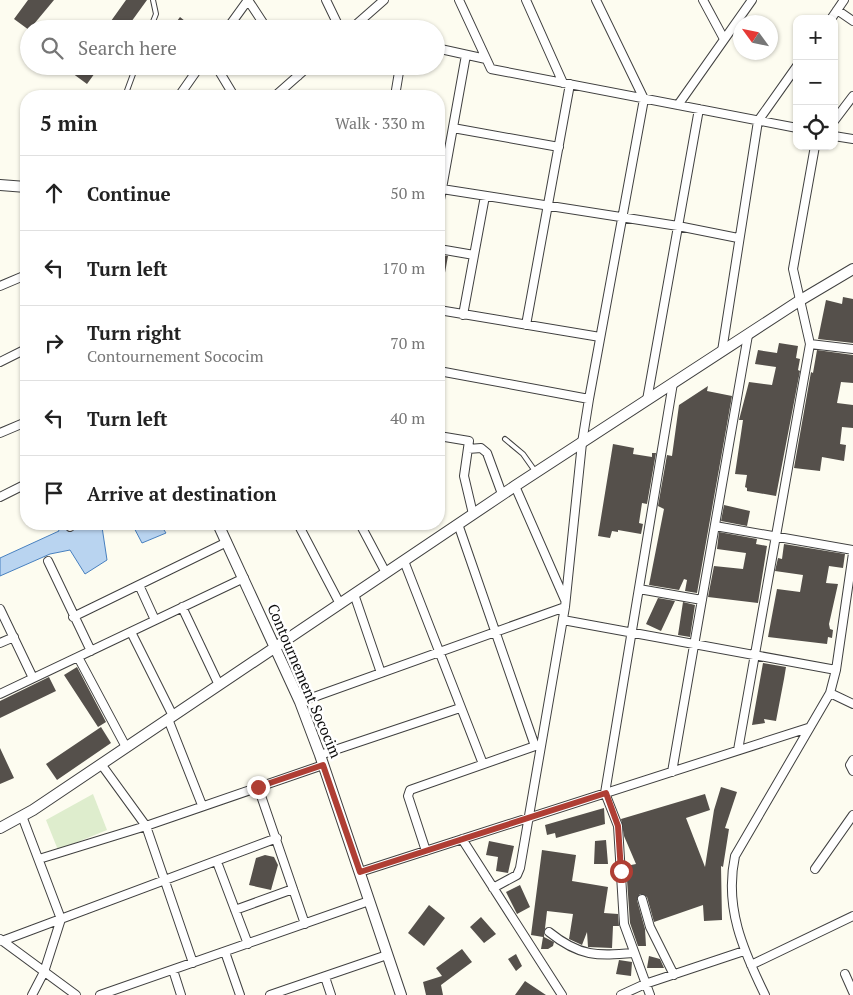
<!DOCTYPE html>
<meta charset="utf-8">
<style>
:root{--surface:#fff;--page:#f6f6f6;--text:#222;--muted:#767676;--line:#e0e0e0}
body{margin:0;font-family:"PT Serif",serif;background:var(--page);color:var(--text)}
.controls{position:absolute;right:15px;top:15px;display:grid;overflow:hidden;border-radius:10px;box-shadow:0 1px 4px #0004}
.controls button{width:45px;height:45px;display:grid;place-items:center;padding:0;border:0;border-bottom:1px solid var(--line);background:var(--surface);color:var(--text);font:25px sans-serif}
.compass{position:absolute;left:733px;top:15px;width:45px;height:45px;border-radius:50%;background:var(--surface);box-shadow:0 1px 4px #0004;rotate:303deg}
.stop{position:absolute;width:15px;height:15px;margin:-11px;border:4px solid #af3e34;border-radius:50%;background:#fff}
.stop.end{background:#af3e34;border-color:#fff;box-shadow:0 1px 5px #0008}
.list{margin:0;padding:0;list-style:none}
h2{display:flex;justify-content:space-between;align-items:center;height:65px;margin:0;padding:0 20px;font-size:21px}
h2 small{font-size:16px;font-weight:400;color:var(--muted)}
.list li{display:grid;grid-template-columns:32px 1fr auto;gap:15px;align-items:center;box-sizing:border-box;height:75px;padding:0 20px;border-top:1px solid var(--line)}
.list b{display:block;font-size:19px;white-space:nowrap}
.list p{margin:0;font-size:16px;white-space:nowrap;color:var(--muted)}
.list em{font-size:16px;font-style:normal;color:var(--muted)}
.icon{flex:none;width:28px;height:28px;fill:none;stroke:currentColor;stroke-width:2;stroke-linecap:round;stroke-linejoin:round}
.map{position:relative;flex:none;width:853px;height:995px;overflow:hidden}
.search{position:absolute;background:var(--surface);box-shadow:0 1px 4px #0004;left:20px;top:20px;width:425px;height:55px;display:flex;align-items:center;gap:12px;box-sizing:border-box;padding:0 18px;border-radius:28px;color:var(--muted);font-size:19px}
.panel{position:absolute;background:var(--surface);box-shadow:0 1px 4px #0004;left:20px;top:90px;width:425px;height:440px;border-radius:20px}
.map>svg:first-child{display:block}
.pitch{fill:#deedcd}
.water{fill:#b9d4f0;stroke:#4880bf}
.building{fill:#55504b}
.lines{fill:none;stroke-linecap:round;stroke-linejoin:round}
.service-casing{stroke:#404040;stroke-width:6}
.minor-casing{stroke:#404040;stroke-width:10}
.tertiary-casing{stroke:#404040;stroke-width:12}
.service{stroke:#fff;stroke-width:4}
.minor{stroke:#fff;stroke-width:8}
.tertiary{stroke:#fff;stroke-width:10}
.route{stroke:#af3e34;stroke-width:6}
.labels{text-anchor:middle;stroke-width:5;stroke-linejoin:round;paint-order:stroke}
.street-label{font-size:15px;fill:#0d0d0d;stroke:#fff}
</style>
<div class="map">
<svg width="853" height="995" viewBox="0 0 853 995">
<rect width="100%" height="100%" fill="#fdfcf0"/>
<path class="pitch" d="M93,794L107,830L58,850L46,820Z"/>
<path class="water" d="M56,524H160L166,533L142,543L132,524L102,527L107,560L85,574L70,550L50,554L0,576V558L59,531Z"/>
<path class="building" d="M28,0H54L29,30L14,19Z
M126,0H147L126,29H122L111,21Z
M180,17L195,29H171Z
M77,66H100L87,84L72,73Z
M439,255L448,256L443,284H439Z
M843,297L853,299V343L818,339L826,300L842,304Z
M779,343L798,346L796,358L800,359L798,370L800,371L776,496L747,491V488L745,487L747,475L735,474L743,420H739L749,382L772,385L776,367L755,364L758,350L777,353Z
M817,350L853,355V383L841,382L837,403L853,405V428L842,427L840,444L846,445L844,461L822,457L820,471L794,468L811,372L813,373Z
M708,386L707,391L732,396L697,593L685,591L687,580L684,579L679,590L649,585L664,509L658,506L667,455L672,456L679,405Z
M613,444L634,448L633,454L652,457V453H656L647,504L642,503L639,523L643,524L641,534L618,530V532L612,531L610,538L598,536Z
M724,505L750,511L747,526L721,521Z
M719,532L757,539L756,544L767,546L758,603L708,597L714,566L743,569L746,553L717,549Z
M784,544L845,554L843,568L829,566L826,583L838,584L829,624L830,629L833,630L832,638L828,637L827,644L768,637L777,589L800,592L803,575L775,571L778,558L782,559Z
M658,598L675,601L661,631L646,624Z
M683,602L695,605L690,637L678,635Z
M763,663L786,667L784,679L776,721L764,719L765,723L752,725Z
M77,667L106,722L98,727L64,675Z
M49,677L56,691L0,718V701Z
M101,727L111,743L57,780L46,764Z
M0,748L14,778L0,784Z
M721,787L737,792L725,828L729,829L723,867L721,866L722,920L704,921L703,905L654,922L647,897L640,894L637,900L645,929L646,946H638L630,923L626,866L636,864L624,836L621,819L705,794L710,810L686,818L705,867L714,810Z
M604,808L605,824L556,838L555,833L547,835L545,825Z
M606,840L608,864H594L595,841Z
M489,841L514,846L508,873L496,871L498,857L486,855Z
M542,850L576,855L572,881L608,887L604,913L618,914L619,926H613L612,948L588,947L587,932L582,945L569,939L573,914L547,911L544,937L554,942L553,946L548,949H541L543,937L531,935Z
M265,855L274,857L278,865L271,890L249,885L256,858Z
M520,885L530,907L517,914L506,892Z
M429,905L445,918L424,946L408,933Z
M481,917L496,934L484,943L470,927Z
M462,949L472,962L441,985L443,995H426L423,982L442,976L436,968Z
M516,954L522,966L516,971L508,959Z
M649,956L660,959L664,968H647Z
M619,960L632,962L631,976L616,974Z
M525,981L546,995H515Z"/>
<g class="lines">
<g class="service-casing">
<path id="service" d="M150,29L156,14L153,0
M125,96L136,66
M505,439L523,454L535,471"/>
</g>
<g class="minor-casing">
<path id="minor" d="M248,0L267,29
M326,0L340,29
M459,0L491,69L797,128
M526,0L563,83
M703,0L724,39
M837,10L853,21
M831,19L844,0
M227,29L248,0
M351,29L384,0
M436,48L486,59
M216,66L234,96
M292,66L298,76
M179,96L200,66
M275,96L309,66
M395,96L400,66
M678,105L752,0
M834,121L853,96
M453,128L559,147
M834,136L853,139
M442,189L678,226L738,238
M439,205L466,55
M439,249L474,255
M0,286L26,275
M439,310L600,337
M463,315L485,196
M526,325L570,84
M810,344L853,349
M722,351L758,121L797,66
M0,362L26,349
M439,371L589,399
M647,400L699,109
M0,433L26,422
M439,436L469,441L464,476L473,514
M468,449L481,448L487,453L502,494
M515,486L565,600
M0,497L26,484
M69,524L70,527
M298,524L340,604
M360,524L386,573
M458,524L535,746
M715,526L853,550
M48,561L91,651
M404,561L483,764
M139,585L155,620
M639,589L702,600
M354,594L381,673
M182,607L219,685
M0,609L33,678
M73,617L227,542
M563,620L836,670
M131,632L173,716
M0,643L14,637
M78,657L126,747
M830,693L853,704
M0,694L244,578
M300,702L565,607
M168,719L202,805
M738,750L810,344L793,269L815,146
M320,755L460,708
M853,760L850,765L853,771
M101,764L146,826L193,963
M672,772L748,335
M258,787L305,924
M22,816L61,919L44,972L32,995
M462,839L562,995
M426,851L408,796L410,790L538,745
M39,859L146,826L323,765
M217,862L248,944
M815,869L853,815
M360,872L808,728
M493,888L517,875L520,868L565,607L582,443L589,399L644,99L596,0
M642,899L650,927L674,975
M235,910L293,889
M549,932C580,957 597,956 634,953
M0,939L76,995
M2,941L277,838
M225,952L240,995
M751,965L853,916
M173,970L181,995
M845,974L853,992
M325,977L331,995
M100,995L369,901
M270,995L387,955
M621,995L645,984L744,951
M650,995L624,924L618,826L605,793L673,383
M765,995C743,950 724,907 735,856L830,693L836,670L853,553"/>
</g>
<g class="tertiary-casing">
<path id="tertiary" d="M0,185L26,187
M218,524L300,702L320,755L401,995
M0,828L33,810L515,486L799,301L853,269"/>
</g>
<use href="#service" class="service"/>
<use href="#minor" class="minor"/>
<use href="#tertiary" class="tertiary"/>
</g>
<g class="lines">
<path class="route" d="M258,787L323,765L360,872L606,793L618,826L621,871"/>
</g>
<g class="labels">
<g class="street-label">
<text transform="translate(304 681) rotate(67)" y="5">Contournement Sococim</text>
</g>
</g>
</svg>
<div class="controls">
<button>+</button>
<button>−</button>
<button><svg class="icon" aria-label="locate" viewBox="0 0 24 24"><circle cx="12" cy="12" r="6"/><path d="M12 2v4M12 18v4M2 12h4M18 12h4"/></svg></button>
</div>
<svg class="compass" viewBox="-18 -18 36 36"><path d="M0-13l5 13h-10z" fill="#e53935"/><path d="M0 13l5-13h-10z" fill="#767676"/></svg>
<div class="stop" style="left:621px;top:871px"></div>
<div class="stop end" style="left:258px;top:787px"></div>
<div class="search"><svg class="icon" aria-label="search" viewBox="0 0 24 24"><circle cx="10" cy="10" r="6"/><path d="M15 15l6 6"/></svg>Search here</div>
<section class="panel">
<h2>5 min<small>Walk · 330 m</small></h2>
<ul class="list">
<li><svg class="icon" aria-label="ahead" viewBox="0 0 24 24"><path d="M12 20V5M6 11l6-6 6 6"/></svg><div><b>Continue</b></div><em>50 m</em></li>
<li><svg class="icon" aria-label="left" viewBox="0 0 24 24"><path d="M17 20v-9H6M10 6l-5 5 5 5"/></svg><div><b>Turn left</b></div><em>170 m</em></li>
<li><svg class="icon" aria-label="right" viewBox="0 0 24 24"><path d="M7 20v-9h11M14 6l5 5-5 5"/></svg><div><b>Turn right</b><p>Contournement Sococim</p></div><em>70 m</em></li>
<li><svg class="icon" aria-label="left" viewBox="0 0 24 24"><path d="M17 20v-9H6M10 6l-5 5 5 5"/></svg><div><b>Turn left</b></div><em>40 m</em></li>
<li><svg class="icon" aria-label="arrive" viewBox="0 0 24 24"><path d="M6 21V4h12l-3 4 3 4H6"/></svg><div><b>Arrive at destination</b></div></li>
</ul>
</section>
</div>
